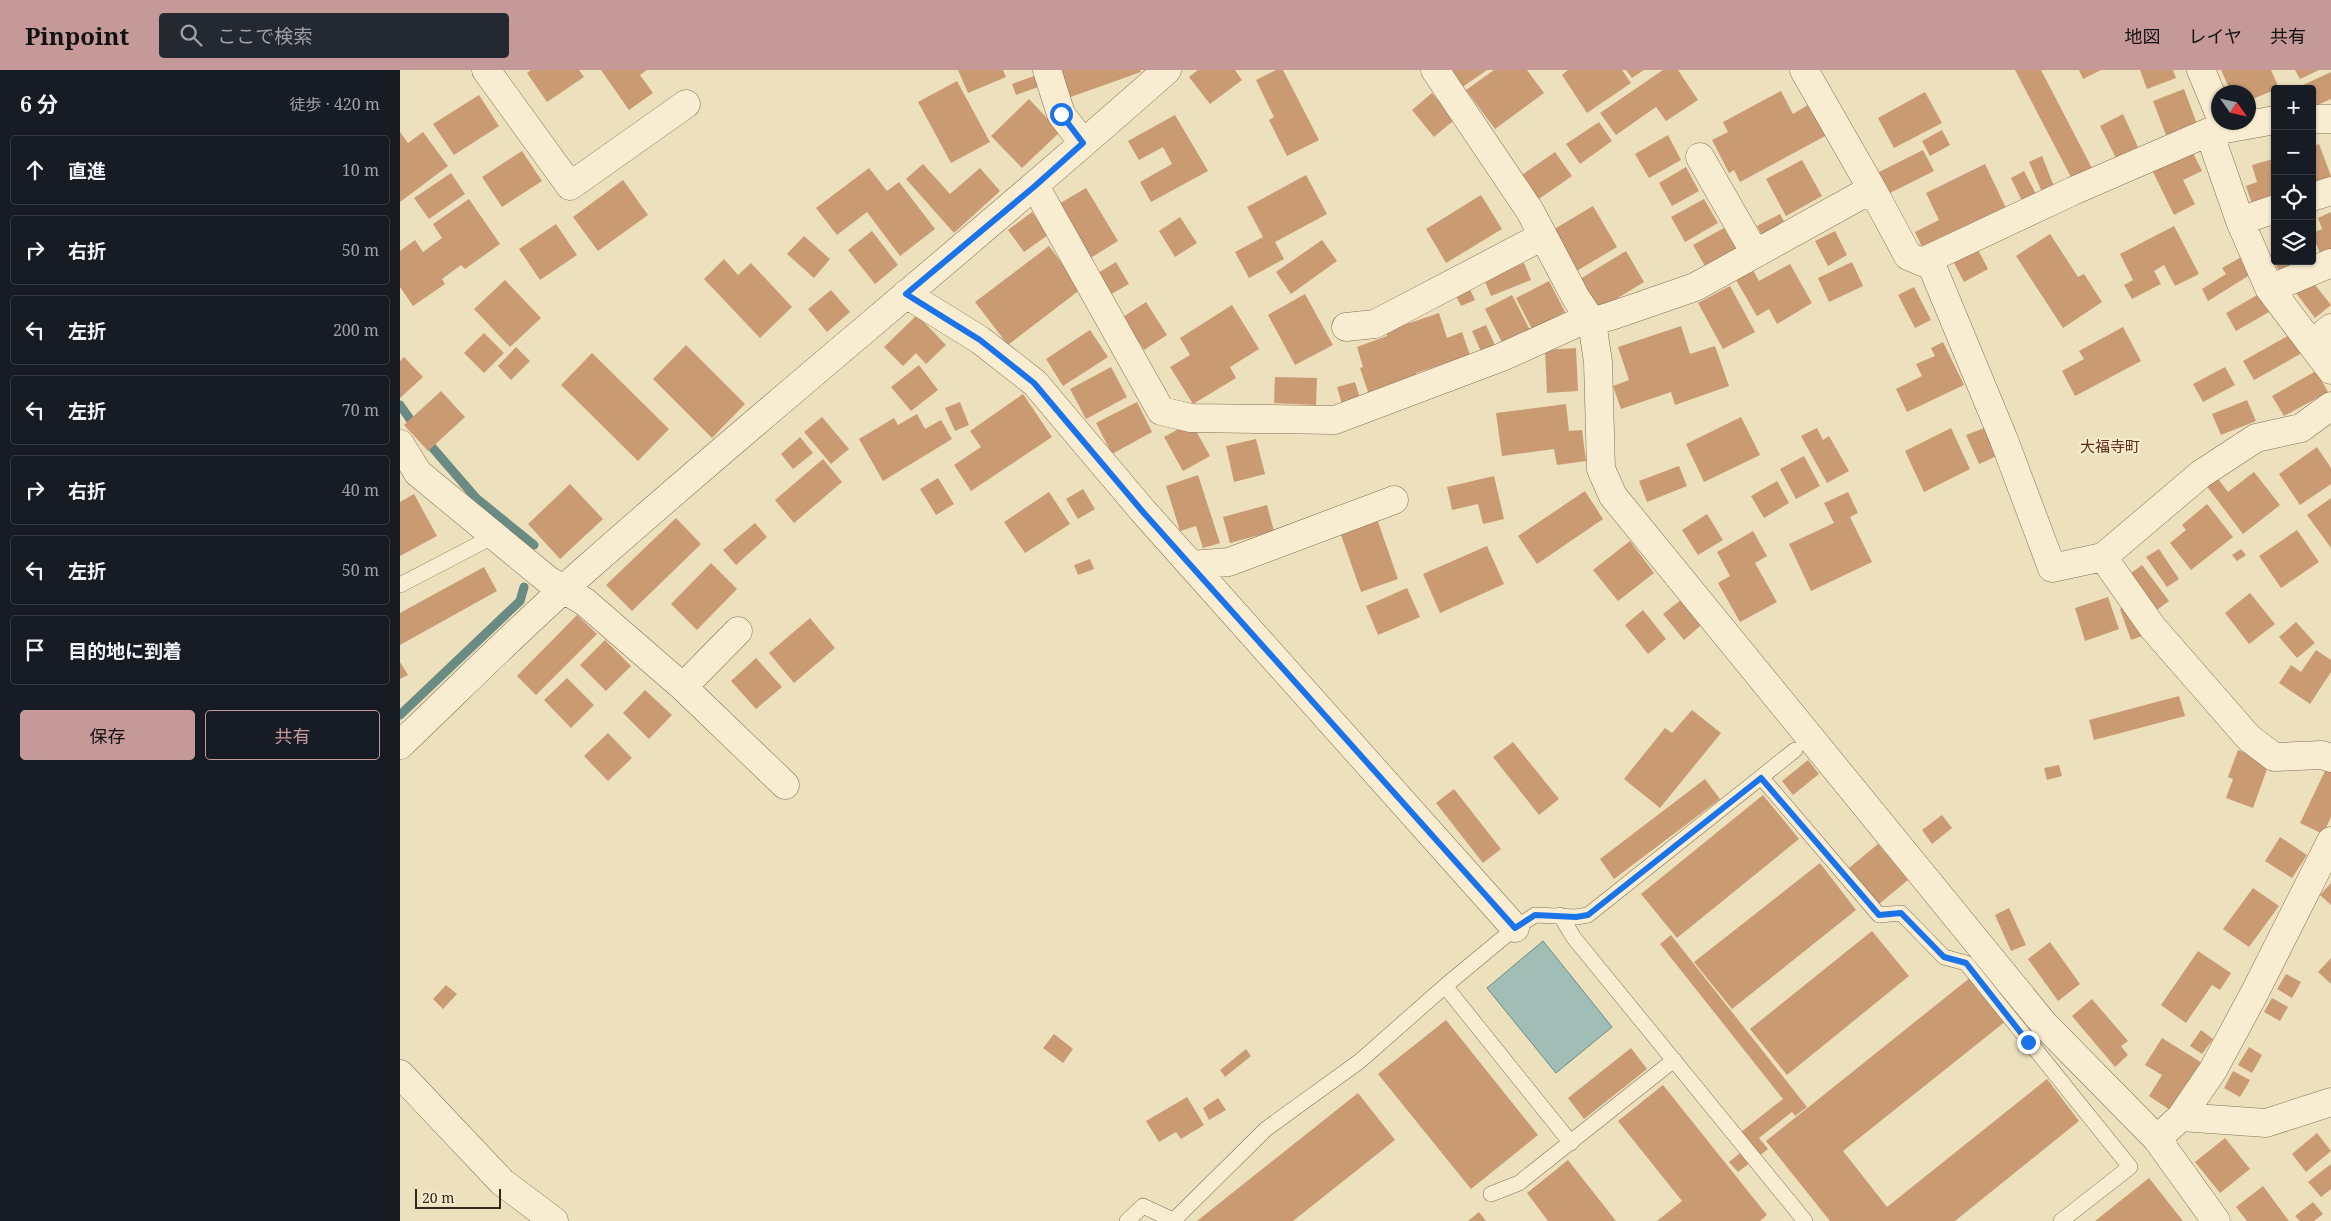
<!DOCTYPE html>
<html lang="ja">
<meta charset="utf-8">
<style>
:root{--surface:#171b24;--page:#242831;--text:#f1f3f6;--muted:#9ea1a6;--line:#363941;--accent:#c69999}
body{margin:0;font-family:"Noto Serif","Noto Sans JP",serif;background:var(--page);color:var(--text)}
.controls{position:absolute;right:15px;top:15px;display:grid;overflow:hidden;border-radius:5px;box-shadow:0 1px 4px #0004}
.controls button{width:45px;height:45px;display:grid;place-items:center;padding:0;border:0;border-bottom:1px solid var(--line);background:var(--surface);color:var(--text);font:25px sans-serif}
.compass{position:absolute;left:1811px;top:15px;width:45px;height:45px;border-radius:50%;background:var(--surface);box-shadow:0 1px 4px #0004;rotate:124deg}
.scale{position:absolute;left:15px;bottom:12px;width:86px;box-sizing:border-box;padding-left:5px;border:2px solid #33281b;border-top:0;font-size:14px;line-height:18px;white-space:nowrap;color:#33281b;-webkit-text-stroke:4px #f4eacc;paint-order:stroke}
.stop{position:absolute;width:15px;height:15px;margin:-11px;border:4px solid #1a73e8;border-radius:50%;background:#fff}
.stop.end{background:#1a73e8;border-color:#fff;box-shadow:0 1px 5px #0008}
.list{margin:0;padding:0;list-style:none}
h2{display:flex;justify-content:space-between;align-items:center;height:65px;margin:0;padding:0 20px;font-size:21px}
h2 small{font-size:16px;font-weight:400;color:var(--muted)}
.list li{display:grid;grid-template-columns:32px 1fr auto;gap:15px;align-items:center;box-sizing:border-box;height:70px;margin:0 10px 10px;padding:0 10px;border:1px solid var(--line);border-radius:5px}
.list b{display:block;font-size:19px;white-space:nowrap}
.list em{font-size:16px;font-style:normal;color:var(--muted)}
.actions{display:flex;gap:10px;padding:15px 20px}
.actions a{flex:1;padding:11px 0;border:1px solid var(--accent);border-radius:5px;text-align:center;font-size:18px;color:var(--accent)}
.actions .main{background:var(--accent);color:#111}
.icon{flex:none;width:28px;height:28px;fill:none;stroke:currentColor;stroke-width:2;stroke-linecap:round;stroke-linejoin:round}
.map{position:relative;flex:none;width:1931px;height:1151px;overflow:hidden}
header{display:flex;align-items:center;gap:30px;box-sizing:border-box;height:70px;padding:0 25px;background:var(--accent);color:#111}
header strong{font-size:24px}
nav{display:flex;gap:28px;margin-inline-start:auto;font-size:18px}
.search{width:350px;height:45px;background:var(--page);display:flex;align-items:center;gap:12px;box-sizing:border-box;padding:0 18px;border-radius:5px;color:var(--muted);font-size:19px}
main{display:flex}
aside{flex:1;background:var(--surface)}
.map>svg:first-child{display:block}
.water{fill:#a1beb6;stroke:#698b84}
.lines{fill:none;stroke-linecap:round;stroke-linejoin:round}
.stream{stroke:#698b84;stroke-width:9}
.building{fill:#ca9b73}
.service-casing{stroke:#847057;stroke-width:16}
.minor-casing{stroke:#847057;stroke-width:29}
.service{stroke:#f8edd0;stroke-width:15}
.minor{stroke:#f8edd0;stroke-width:28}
.route{stroke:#1a73e8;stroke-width:6}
.labels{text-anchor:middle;stroke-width:4.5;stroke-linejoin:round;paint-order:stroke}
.quarter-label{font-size:15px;fill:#5f2c1b;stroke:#f4eacc}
</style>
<header>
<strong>Pinpoint</strong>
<div class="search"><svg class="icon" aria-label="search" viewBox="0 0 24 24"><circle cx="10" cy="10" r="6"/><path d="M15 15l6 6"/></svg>ここで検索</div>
<nav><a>地図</a><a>レイヤ</a><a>共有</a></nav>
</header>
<main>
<aside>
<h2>6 分<small>徒歩 · 420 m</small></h2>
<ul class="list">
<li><svg class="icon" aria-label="ahead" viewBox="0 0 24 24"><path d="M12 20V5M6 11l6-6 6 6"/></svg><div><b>直進</b></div><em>10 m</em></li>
<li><svg class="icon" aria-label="right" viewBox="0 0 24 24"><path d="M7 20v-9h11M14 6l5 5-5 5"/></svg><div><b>右折</b></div><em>50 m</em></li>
<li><svg class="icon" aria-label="left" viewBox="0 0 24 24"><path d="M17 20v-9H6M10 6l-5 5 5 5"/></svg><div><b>左折</b></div><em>200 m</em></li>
<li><svg class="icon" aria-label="left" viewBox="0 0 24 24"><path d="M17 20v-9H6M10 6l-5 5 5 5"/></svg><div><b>左折</b></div><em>70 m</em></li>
<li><svg class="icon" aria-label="right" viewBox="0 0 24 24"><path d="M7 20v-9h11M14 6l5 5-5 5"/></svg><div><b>右折</b></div><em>40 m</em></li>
<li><svg class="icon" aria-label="left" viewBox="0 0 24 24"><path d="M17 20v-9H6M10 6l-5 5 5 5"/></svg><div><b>左折</b></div><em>50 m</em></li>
<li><svg class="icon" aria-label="arrive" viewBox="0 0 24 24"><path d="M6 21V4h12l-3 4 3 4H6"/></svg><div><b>目的地に到着</b></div></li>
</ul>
<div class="actions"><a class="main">保存</a><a>共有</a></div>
</aside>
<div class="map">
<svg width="1931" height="1151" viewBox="0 0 1931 1151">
<rect width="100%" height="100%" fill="#ece0bd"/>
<path class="water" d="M1143,871L1212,957L1156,1003L1087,918Z"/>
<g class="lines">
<path class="stream" d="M0,335L17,359
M25,369L76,428L134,475
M0,645L120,531L124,517"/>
</g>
<path class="building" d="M131,0H179L184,7L147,32L127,3Z
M201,0H247L240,5L253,23L229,40Z
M558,0H603L606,7L568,23Z
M651,0H740L741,2L662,30Z
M798,0H835L842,10L810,34L789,7Z
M876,0H883L919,70L887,86L869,50L874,47L856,10Z
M1049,0H1087L1061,18Z
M1094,0H1127L1144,23L1095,59L1066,20Z
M1168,0H1222L1231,13L1187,43L1162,5Z
M1226,0H1244L1232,8Z
M1263,0H1278L1298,30L1266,51L1256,37L1216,65L1200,43Z
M1615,0H1641L1693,100L1673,111Z
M1679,0H1701L1683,9Z
M1740,0H1773L1776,8L1747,19Z
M1821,0H1871L1879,18L1848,31V22H1831Z
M1895,0H1919L1900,9Z
M1931,2V29L1913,37L1912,19H1904L1903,15Z
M634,6L638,17L616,25L612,14Z
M557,11L590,72L551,93L518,32Z
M1784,19L1797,54L1766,65L1753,31Z
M1381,21L1393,44L1411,33L1427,65L1340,112L1334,100L1329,103L1312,70L1328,62L1323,52Z
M1525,22L1542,53L1494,78L1478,48Z
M1032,23L1054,50L1034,67L1012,40Z
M79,25L99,56L54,85L33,54Z
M629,29L660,62L622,98L591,66Z
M1723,44L1738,77L1716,88L1700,56Z
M775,45L808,101L751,132L740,112L772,94L763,77L739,90L728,71Z
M1199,52L1212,71L1180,94L1166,74Z
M1542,60L1550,75L1530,86L1522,71Z
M0,62L8,73L23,62L48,96L0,132Z
M1268,65L1281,90L1249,108L1235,84Z
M1919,74L1931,106L1912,114V77Z
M1523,80L1534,101L1490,123L1479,102Z
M122,81L142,111L102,137L82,107Z
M1792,81L1802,101L1783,110L1795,134L1774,145L1752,100Z
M1155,82L1172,106L1136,131L1119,107Z
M1642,86L1654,116L1642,122L1629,92Z
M1873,89L1875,127L1852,134L1846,116L1857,112L1852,95Z
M1402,90L1422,126L1386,146L1366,109Z
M523,94L550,124L580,98L600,121L554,163L506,109Z
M1585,94L1606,138L1523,179L1515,162L1539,150L1526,123Z
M1286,97L1299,121L1272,136L1259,113Z
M469,98L487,121L499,112L535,159L500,186L467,142L437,165L416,138Z
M1624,101L1636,124L1622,131L1611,108Z
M51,103L65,124L29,149L14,128Z
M906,105L927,144L875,172L884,189L849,208L835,182L863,167L847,137Z
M223,110L248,145L198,181L173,147Z
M686,118L718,171L689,189L657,135Z
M1081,125L1102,159L1046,193L1026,159Z
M69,129L100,174L65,199L61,195L42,209L45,214L13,236L0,217V181L15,170L23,182L42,168L33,154Z
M1304,129L1318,153L1285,172L1271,147Z
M1193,136L1217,177L1175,202L1151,161Z
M632,142L648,165L624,182L608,160Z
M1931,142V182L1921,186L1912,163L1922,159L1918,148Z
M1380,144L1388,159L1365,171L1357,156Z
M780,147L797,173L775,187L759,161Z
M156,154L177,185L140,210L119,179Z
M1774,156L1799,204L1775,216L1764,195L1754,201L1761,214L1732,229L1724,215L1733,210L1720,184Z
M1324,158L1336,179L1305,196L1293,175Z
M472,161L498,195L475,214L448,180Z
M1435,161L1447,185L1428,196L1415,171Z
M1650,164L1678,207L1684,204L1702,232L1663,258L1616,186Z
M404,166L430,189L414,208L387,184Z
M922,170L937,191L891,224L876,202Z
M649,176L681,219L608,275L575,232Z
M1576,176L1588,199L1564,212L1552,189Z
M1226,181L1244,212L1198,240L1180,209Z
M1843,186L1853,203L1808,231L1802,219L1826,204L1822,198Z
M324,189L338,205L351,193L392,237L360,268L304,209Z
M1875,191H1909L1879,203Z
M716,192L729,214L706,227L693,206Z
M1452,192L1463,216L1429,232L1418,208Z
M1124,193L1131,210L1091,226L1084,209Z
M1390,194L1412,233L1377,254L1369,239L1357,246L1333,205L1350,195L1359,211Z
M105,210L141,248L110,277L74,239Z
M1149,211L1165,242L1132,259L1116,228Z
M1912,211L1931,235L1915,248L1896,223Z
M1067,213L1075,230L1061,236L1053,220Z
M1330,216L1355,262L1323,279L1298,233Z
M1514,217L1531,250L1515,258L1498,225Z
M431,220L450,242L427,262L408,239Z
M905,224L933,275L895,295L868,245Z
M1859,224L1869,242L1836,261L1826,243Z
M1112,225L1132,264L1105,278L1085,239Z
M746,232L767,265L744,280L723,247Z
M832,235L859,279L830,297L836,308L793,334L770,297L790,285L780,268Z
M1039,243L1047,268L1062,262L1070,285L1016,303L1020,312L970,328L960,298L963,297L957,277L987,266L986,261Z
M517,245L546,275L526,294L516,283L503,296L484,277Z
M1086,255L1097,280L1083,286L1072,261Z
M1281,256L1290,284L1315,276L1329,316L1275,335L1271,322L1221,339L1213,316L1229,310L1218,277Z
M1723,257L1741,291L1675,326L1662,301L1684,289L1679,281Z
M690,260L708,287L663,316L646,289Z
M84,263L104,283L84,303L64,283Z
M1891,264L1902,283L1854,310L1843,291Z
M1543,272L1564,315L1507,342L1496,319L1522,306L1516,294L1535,286L1531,278Z
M286,275L345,334L312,368L253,309Z
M116,277L130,291L111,310L98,296Z
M1176,278L1178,321L1147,323L1145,280Z
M192,283L269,359L238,391L161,315Z
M4,287L23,307L0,328V291Z
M519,295L538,320L511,341L491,317Z
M711,297L727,327L686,349L670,319Z
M1825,297L1835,315L1803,332L1793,314Z
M1916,301L1928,322L1884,346L1872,326Z
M875,307L917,308L916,335L874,333Z
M955,312L962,335L944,341L937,317Z
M41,321L65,347L28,381L4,355Z
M623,324L652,367L571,421L554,395L581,377L570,361Z
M1847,330L1856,351L1821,365L1812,344Z
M560,332L569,355L555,361L545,338Z
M737,332L752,362L712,384L696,353Z
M1166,334L1169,361L1182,360L1186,391L1157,395L1154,379L1102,386L1096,343Z
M517,344L525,359L541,350L552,369L483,411L459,369L494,348L498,355Z
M422,347L449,379L431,394L404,362Z
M1341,347L1360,385L1304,412L1286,374Z
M791,352L810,386L783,401L764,367Z
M1587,357L1599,385L1579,394L1566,365Z
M1417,358L1423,370L1429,366L1449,401L1427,413L1401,366Z
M1551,358L1570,399L1524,422L1505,381Z
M400,367L413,383L393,399L381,384Z
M856,369L865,404L834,412L826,376Z
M1917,377L1931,398V414L1900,435L1879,404Z
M1404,386L1420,416L1396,429L1380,399Z
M423,389L442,412L394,453L375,430Z
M1279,396L1287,416L1247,432L1239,411Z
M1813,402L1828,422L1854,402L1880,435L1843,464L1802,410Z
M798,405L820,473L803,478L796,456L780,461L766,416Z
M1094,406L1104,449L1083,454L1078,434L1052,440L1047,417Z
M538,408L554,434L536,445L520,419Z
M1377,411L1389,433L1364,448L1351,426Z
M170,414L203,449L160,489L128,454Z
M683,419L695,439L678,449L666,429Z
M1185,421L1203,449L1137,494L1118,466Z
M649,422L670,454L625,483L604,452Z
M1448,422L1458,443L1450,447L1472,492L1411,521L1389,474L1434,453L1424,433Z
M14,424L37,466L0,486V432Z
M1931,428V478L1907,445Z
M1807,434L1833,467L1791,500L1770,473L1786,460L1782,455Z
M867,435L874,461L830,473L823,447Z
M1307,444L1323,470L1298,485L1282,460Z
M276,448L301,474L232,541L206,515Z
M977,449L998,509L961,522L940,462Z
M355,453L367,467L336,495L323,480Z
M1897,460L1919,492L1881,518L1859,486Z
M1353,461L1367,486L1355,493L1377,532L1340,552L1318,513L1330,506L1317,482Z
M1230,471L1254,503L1218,531L1193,500Z
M1087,476L1104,514L1040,543L1023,504Z
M1759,479L1779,509L1767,517L1746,487Z
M1841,479L1846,485L1837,491L1832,485Z
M690,489L694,499L678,505L674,495Z
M311,493L337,519L297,560L271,534Z
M1742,495L1769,531L1754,542L1727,506Z
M84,497L97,521L0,575V543Z
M1007,518L1020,547L978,565L966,536Z
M1850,523L1875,554L1849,574L1825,543Z
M1286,526L1307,550L1284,570L1263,544Z
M1708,527L1719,559L1685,571L1675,538Z
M1731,535L1742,566L1731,570L1720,539Z
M1243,540L1266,569L1248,584L1225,555Z
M177,545L197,564L136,625L117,606Z
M410,548L435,578L394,613L369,583Z
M1896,552L1915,573L1897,588L1879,567Z
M205,570L231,596L206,621L180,595Z
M1916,580L1931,590V602L1910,634L1879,613L1891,595L1901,602Z
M356,588L382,617L356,639L331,611Z
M0,592L8,605L0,609Z
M167,608L194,635L171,658L144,630Z
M245,620L272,645L249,669L223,643Z
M1779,626L1785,646L1694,670L1689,650Z
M1292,640L1321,663L1260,738L1224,709L1265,658L1272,663Z
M208,663L232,688L208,711L184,686Z
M1113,672L1159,729L1139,745L1093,687Z
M1838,680L1870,691L1853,738L1826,728L1833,709L1828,707Z
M1408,690L1419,704L1393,725L1382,711Z
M1659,695L1662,706L1647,710L1644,698Z
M1926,699L1931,702V747L1923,764L1900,753Z
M1305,709L1320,729L1214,809L1200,789Z
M1054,719L1101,779L1083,793L1036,733Z
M1363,725L1399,769L1277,868L1241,824Z
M1542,745L1552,758L1532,774L1522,760Z
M1880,767L1907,785L1892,808L1865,791Z
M1478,774L1508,810L1479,834L1449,798Z
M1420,793L1456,840L1332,939L1294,892Z
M1931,813V835L1920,825Z
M1853,818L1879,836L1849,877L1823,859Z
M1609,838L1626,875L1611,881L1595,845Z
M1472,861L1509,906L1387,1005L1350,959Z
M1271,865L1407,1037L1395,1046L1392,1042L1359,1068L1368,1079L1338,1102L1329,1092L1351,1074L1341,1062L1383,1029L1260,874Z
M1650,872L1680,914L1658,931L1628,889Z
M1798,881L1831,903L1820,920L1812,915L1786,953L1761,935Z
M1931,888V914L1918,902Z
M1886,904L1901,912L1892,928L1877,919Z
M1571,907L1606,951L1443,1081L1487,1137L1647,1009L1679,1051L1555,1151H1430L1366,1071Z
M46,915L57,924L43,939L33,929Z
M1872,928L1888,937L1880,951L1864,942Z
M1692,929L1728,971L1721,976L1728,985L1715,997L1672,946Z
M1046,950L1138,1065L1071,1119L978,1004Z
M1801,960L1813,969L1802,984L1790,976Z
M654,964L673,979L663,993L643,978Z
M1762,968L1807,996L1776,1044L1749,1026L1762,1005L1745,995Z
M1849,977L1862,985L1852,1003L1838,995Z
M1231,978L1247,999L1184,1049L1168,1028Z
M846,979L851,986L825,1007L820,1000Z
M1833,1001L1850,1010L1840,1027L1824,1018Z
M1263,1015L1367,1145L1360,1151H1257L1282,1131L1218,1051Z
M958,1023L995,1070L893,1151H797Z
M787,1027L804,1055L781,1069L776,1062L759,1072L746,1051Z
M818,1028L826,1040L809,1050L803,1038Z
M1917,1063L1931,1081L1906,1102L1892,1084Z
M1825,1068L1850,1099L1820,1123L1795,1092Z
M1168,1090L1216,1151H1148L1127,1123Z
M1931,1094V1119L1921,1127L1908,1112Z
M1749,1108L1783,1151H1695Z
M1863,1116L1889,1151H1847L1836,1137Z
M1913,1132L1923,1144L1914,1151H1900L1895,1146Z
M1079,1142L1086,1151H1068Z"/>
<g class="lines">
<g class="service-casing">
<path id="service" d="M0,515L94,466
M1361,707L1479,845L1501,843L1544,887L1566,893L1730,1097L1661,1151
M1160,845L1174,868L1405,1151
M1045,916L1171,1073
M1091,1124L1119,1113L1274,990
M774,1150L866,1059L960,991L1045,916L1115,858L1135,845L1176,847L1188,845L1395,680
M727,1151L743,1136L775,1151"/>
</g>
<g class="minor-casing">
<path id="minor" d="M86,0L170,116L286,34
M647,0L661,44L683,73
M1035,0L1130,141L1176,228L1192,252L1198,292L1201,399L1213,426L1644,954L1757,1069L1816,1151
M1404,0L1472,119
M1801,0L1818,41
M1912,49H1931
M1809,62L1840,151L1869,218L1931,300
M1300,87L1355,183
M635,116L761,341L791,348L935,350L1102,287L1177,253L1192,252L1214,245L1295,217L1472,119L1508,186L1522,192L1673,121L1809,62L1875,50
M1912,127L1931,121
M1840,151L1875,139
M1529,189L1604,370L1652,498L1703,487L1801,404L1856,368L1901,358L1931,336
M1870,219L1931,193
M506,224L580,270L635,313L743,441L1115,858
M946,257L975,254L1143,166
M1912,274L1931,258
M0,374L18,403L148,510L185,532L283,617L385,715
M1703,487L1753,558L1849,668L1874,687L1922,685L1931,688
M791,495L829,492L994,430
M283,617L338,561
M0,675C64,614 127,550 194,492C383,325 579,167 767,0
M0,1004L102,1112L154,1151
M1781,1047L1866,1053L1931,1032
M1757,1069L1781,1047L1813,1000L1854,924L1931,771"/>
</g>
<use href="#service" class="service"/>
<use href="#minor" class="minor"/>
</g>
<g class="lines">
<path class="route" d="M661,44L683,73L635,116L506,224L580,270L634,313L743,442L1115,858L1135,845L1176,847L1188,845L1361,708L1479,845L1501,843L1544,887L1566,893L1628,972"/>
</g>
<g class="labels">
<g class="quarter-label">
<text x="1710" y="382">大福寺町</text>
</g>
</g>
</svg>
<div class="controls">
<button>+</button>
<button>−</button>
<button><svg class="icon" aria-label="locate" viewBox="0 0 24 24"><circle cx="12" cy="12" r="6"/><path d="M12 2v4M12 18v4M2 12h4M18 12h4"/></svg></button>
<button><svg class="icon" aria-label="layers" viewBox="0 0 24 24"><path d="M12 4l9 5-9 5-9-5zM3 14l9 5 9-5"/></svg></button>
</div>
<svg class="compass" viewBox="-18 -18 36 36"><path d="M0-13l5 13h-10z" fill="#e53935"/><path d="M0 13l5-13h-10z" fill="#9ea1a6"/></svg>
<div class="scale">20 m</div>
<div class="stop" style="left:661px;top:44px"></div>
<div class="stop end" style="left:1628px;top:972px"></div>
</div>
</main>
